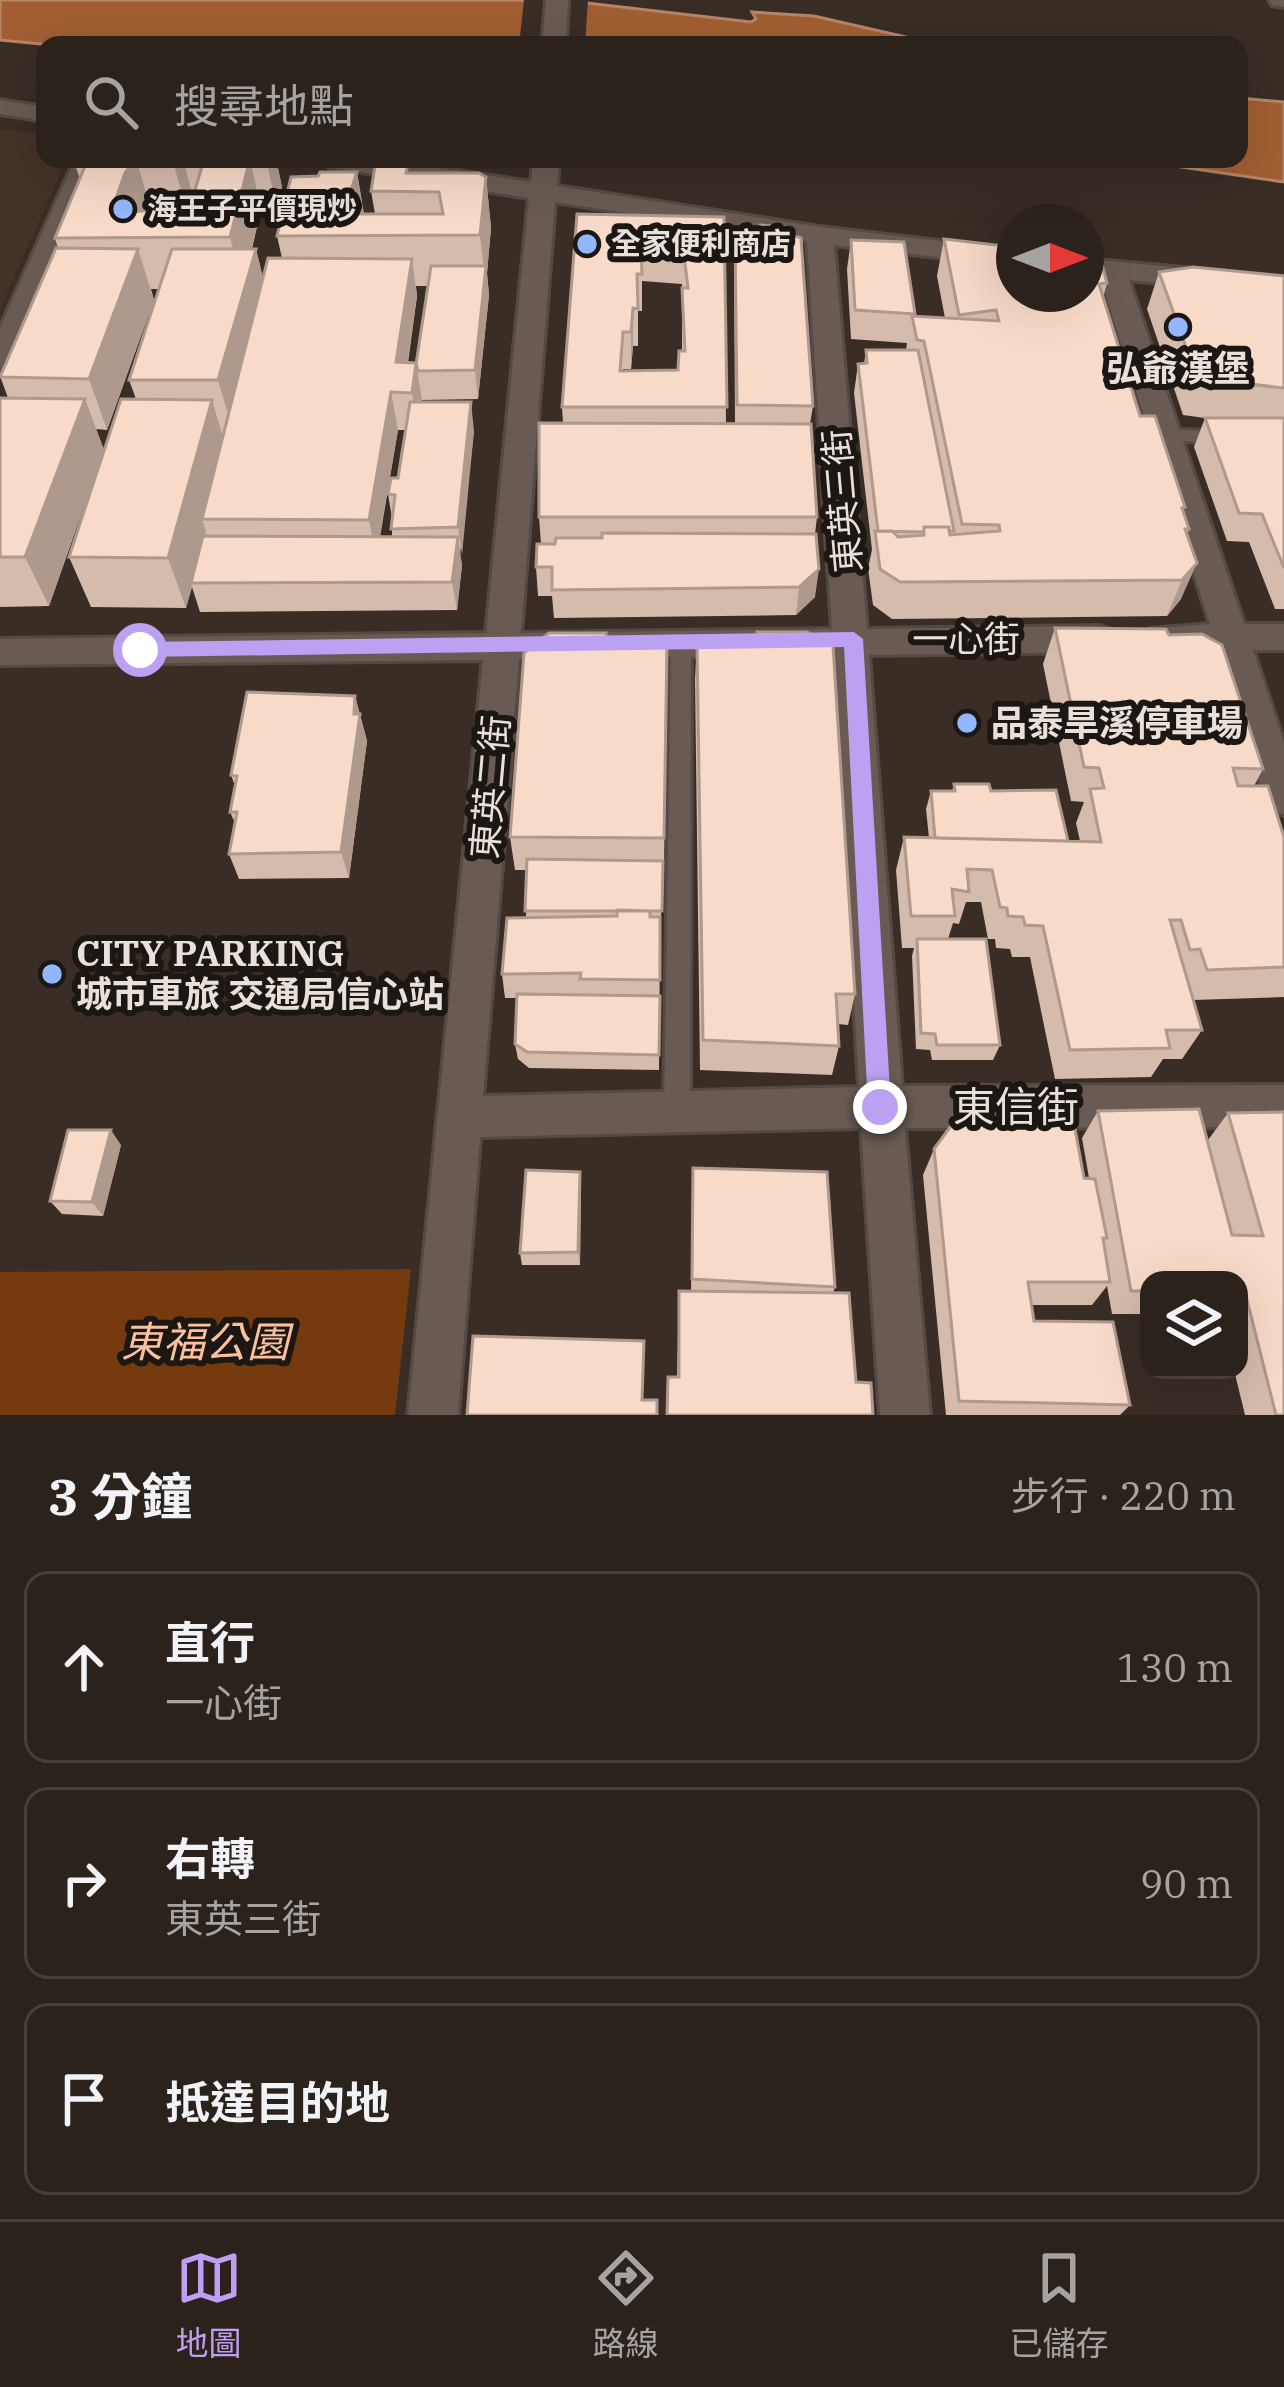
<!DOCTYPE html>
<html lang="zh-TW">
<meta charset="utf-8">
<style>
:root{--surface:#2b221c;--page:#332a25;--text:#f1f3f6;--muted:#a6a4a3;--line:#473f3b;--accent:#bca0f2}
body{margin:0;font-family:"IBM Plex Serif","Noto Sans TC",serif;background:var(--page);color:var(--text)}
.controls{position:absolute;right:36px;bottom:36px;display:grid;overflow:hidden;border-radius:24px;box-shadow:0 12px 48px #0002}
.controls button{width:108px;height:108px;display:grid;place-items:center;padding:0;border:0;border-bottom:3px solid var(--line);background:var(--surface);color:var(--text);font:60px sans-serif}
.compass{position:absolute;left:996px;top:204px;width:108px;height:108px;border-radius:50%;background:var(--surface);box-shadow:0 12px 48px #0002;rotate:90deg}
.stop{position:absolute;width:36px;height:36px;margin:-27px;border:9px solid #bca0f2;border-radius:50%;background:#fff}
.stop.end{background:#bca0f2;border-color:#fff;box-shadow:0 3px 12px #0008}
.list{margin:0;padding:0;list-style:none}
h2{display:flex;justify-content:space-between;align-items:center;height:156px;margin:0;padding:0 48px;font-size:51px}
h2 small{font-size:39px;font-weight:400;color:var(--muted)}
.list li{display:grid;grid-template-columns:78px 1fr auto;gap:36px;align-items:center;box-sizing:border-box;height:192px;margin:0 24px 24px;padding:0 24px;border:3px solid var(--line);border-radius:24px}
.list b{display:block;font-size:45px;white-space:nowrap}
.list p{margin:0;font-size:39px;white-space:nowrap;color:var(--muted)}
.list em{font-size:39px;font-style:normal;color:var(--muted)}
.icon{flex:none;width:66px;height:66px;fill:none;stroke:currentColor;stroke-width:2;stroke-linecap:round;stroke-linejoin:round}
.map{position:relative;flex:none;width:1284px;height:1415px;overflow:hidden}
.search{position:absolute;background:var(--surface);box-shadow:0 12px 48px #0002;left:36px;right:36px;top:36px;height:132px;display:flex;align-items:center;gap:30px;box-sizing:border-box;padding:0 42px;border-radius:24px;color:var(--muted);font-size:45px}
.sheet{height:804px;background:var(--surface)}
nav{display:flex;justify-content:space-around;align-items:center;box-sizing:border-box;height:168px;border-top:3px solid var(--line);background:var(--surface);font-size:33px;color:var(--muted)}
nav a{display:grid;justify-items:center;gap:6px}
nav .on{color:var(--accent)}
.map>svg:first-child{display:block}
.built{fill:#443227}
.green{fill:#753b0f}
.water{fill:#a15e32;stroke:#b68565;stroke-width:3}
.pier{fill:#392d26}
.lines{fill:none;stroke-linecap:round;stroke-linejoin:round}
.lane-casing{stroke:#544a43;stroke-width:6}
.street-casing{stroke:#544a43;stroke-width:6}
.lane{fill:#695b53;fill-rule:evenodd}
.street{fill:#695b53;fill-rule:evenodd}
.wall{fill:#d5bbac;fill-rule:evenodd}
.shaded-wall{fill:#ae998c}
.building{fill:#f8dac8;stroke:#ae998c;stroke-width:3;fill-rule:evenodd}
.route{fill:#bca0f2}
.poi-dot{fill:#92b7fd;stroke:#1c1713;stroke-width:4.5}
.labels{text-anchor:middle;stroke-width:12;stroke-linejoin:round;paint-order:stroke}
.far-poi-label{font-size:30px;font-weight:bold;fill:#e8e0db;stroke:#1c1713;text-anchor:start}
.poi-label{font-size:36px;font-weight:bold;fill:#e8e0db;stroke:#1c1713;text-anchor:start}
.street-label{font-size:36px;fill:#e8e0db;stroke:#1c1713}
.near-street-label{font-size:42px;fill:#e8e0db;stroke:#1c1713}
.near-park-label{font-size:42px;font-style:italic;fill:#fbc19e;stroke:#1c1713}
</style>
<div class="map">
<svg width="1284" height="1415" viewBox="0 0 1284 1415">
<rect width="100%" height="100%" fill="#392d26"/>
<path class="built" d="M0,129L45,135V159H67L0,308Z"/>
<path class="green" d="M411,1269L395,1415H0V1272Z"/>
<path class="water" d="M0,0H561L751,22L756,19L752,12L814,16L941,45H51L0,40Z
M1239,98L1284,102V182L1127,159H1239Z"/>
<path class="pier" d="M524,0H588L585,45H519Z"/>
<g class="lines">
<g class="lane-casing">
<path id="lane" d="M1167,429L1224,432L1233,438L1224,444L1161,439L1158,435L1161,431Z
M681,636L691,644L690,1113L686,1122L677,1125L668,1122L664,1113L671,644Z"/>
</g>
<g class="street-casing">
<path id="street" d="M546,0H568L566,45H542Z
M1269,0H1284V7L1272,5Z
M0,100L45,107V121L0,114Z
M75,159H101L15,361L0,370V328Z
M316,159H379L531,182L533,159H559L557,186L820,227L1014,250V266L834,245L867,629L1100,626L1112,630L1117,639L1112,648L1100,652L869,655L902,1086L1284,1085V1127L905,1128L930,1415H880L861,1128L480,1137L458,1415H408L483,660L0,665V639L486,633L529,198L329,167ZM555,202L807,241L832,629L521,633ZM834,655L859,1087L483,1096L519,659Z
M1086,259L1284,277V295L1129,280L1244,624H1284V650H1253L1284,743V815L1271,810L1265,799L1218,651L1150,647L1145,638L1150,629L1210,624L1100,277L1086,275Z"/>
</g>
<use href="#lane" class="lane"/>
<use href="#street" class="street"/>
</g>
<path class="wall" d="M73,159H276L282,187L277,209H261L252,249H256L263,278L282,258L277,236L318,176L357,172L364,214H375L371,191L409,173L486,177L491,228L487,273L489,295L478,399L422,400V402L474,431L460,555L462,565L457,610L200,612L192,587L186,608L91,607L69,557L136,399L129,380L159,289H151L154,300L107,430L96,429L104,450L49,606L0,607V398H8L0,376L58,248L55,238L80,179ZM416,286H428L416,363H408L417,296ZM398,430H406L398,478L388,494L392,518V537H380Z
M577,214L724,217L726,424H735L734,263L735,234H759L760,225L813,406L810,424L817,517L815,534V597L796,615L554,618L552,596H538L536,567L541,544L539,517L563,423L562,407ZM642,281L682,284V351L678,370L623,371V369H631L633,346H638V311H642Z
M944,239L1086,256L1107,283L1103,298L1140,416L1189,529L1187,535L1181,599L1167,616L892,619L873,605L868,568L872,550L854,393L858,364H864L866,350H906L907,343L851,339L847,269L851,240L915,316L945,318L937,276Z
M1159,272L1284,276V609H1275L1249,542L1227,541L1194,447L1205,418L1183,415L1147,309Z
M1055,628L1169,635L1263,769L1254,786L1284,837V997L1193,1000L1202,1030L1182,1059H1163L1151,1077L1055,1079L1030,957H1012L1010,949L996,948L995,939H988L981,902H966L959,924L953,923L948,939L1000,1045L993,1060H932L930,1050L916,1049L912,956L914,948H902L896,870L904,837L929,838L926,809L931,791H952L954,784L991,791L1068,841H1080L1076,823L1084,802L1071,801L1043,664Z
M757,632L855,994L848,1025L838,1024L839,1046L832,1075L700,1070L695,679L697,643H756Z
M606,633V644L667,643L664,871L660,928L659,1070L529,1068L518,1059L515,1044L517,998H505L502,974L526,917L527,870H515L510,837Z
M355,696L367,741L349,878L239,879L229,854L235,823L230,812L235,786L231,775Z
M1098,1111L1208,1140L1228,1113L1284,1112V1415H1245L1234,1370H1239V1280H1149V1314H1112L1107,1286L1092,1305H1032L1034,1321L1130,1405L1120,1415H946L923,1175L934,1149L1089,1178L1082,1138Z
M121,1145L103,1216L62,1214L50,1201Z
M693,1168L835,1287L833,1293L677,1377L679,1291H691Z
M581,1186L580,1265H522L520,1253Z"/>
<path class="shaded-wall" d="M136,159L151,209L140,223L113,207L125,173Z
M183,159L196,208L188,215L174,165Z
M250,159L261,209L242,288L230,237Z
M266,159H276L282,187L277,209Z
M357,172L365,222L358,236L350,193Z
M486,177L491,228L487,273L489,295L478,399L475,370L485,278L480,235Z
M337,192L345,236H341L335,199Z
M138,249L154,300L107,430L89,379Z
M256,249L268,299L233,431L218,380Z
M412,259L417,296L403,393L396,362Z
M633,308V346L631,369V332Z
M416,363L422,401L418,430L412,393Z
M391,392L398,430L376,557L369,520Z
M85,399L104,450L49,606L25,557Z
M212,400L227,451L202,519L206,532L192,583H191L192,586L186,608L168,558Z
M471,402L474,431L462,555L458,527Z
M458,537L462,565L457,610L452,582Z
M1197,563L1181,599L1167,616L1182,580Z
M819,569L815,597L796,615L799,587Z
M355,696L367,741L349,878L341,852Z
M111,1130L121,1145L103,1216L92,1202Z
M580,1172L581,1186L580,1265L578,1252Z"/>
<path class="building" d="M88,159H139H136L125,173L113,207H126L124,212L190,208L204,159H256H250L230,237L55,238Z
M155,159H182L174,165H158Z
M408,165L406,173H479L486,177L480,235L277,236L291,177L318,176L320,172H357L350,193L337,192L335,199H327L323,214H443L439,192L371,191L375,166Z
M577,214L724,217L727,407H562ZM632,243L683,247L688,288H682L685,351H679L678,370L620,371L623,332H631L633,308L638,309L637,274H642L641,250H633Z
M760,225L787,227L788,234L801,238L813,406L737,405L735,234H760Z
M944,239L1014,247V294H1086V256L1102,264L1107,283L1099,284L1140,416H1155L1185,507L1182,508L1189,529H1185L1197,563L1182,580L900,582L880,569L875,531H892L898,537L924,535V527H949L950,535L1000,531L999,525L962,524L924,341L917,340L912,316L999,321L996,310L959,315Z
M851,240L904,242L915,314L855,310Z
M56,248L138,249L89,379L0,377Z
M172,249H256L218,380H129Z
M268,258L412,259L396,362L416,363L412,393L391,392L369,520L202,519Z
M431,266H486L475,370L418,371L416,363L415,371Z
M1193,267L1284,276V388L1197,378L1159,272Z
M866,350H918L954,531H949V527H924V532L878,531L858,364L867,363Z
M0,398L85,399L25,557H0Z
M121,399L212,400L168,558L69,557Z
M410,402H471L458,527L391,529L395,495L388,494L391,478H398Z
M1205,418H1284V568L1262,514L1239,513Z
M539,423L811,424L817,517H539Z
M602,533L816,534L819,569L799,587L552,590V567H536L537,544H555L556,538H602Z
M203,536L458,537L452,582L191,583Z
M1055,628L1166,629L1169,635L1202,634L1222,645L1263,769L1233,768L1238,786H1268L1284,837V967L1207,970L1200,949L1190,950L1181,920H1170L1202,1030H1166L1170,1048L1070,1050L1043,926L1025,925L1023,917L1008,916L1007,908L1000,907L992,870L967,869L969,892L952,889L955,916H911L904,837L1101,842L1090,789L1104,788L1099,768L1084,767Z
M757,632H807L833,646L855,994H836L839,1046L703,1040L697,643H757Z
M549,633H606L605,644L667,643L664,838L510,837L524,653Z
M247,692L355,696L354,714H360L341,852L229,854L237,812H230L237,776L231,775Z
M954,784H989L991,791L1056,790L1068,841L935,838L931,791H955Z
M527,859L663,861L662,911H525Z
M617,910L650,911V917H660V980L580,979L581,973L502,974L507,918L617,916Z
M917,939H986L1000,1045H937L935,1034L921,1033Z
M517,994L660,996L659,1055L527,1052L515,1044Z
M1199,1109L1232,1235L1263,1236L1228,1113L1284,1112V1415H1276L1245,1292H1239V1280H1149V1291H1131L1098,1111Z
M1073,1118L1084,1178L1095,1179L1107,1238H1103L1110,1282H1028L1034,1321L1113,1322L1130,1405L959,1401L934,1149L956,1119Z
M68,1130H111L92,1202L50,1201Z
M693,1168L827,1172L835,1287L692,1279Z
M526,1170L580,1172L578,1252L520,1253Z
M679,1291L849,1293L856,1382L871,1383L873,1415H667L668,1377H679Z
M473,1336L644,1341L642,1400H657V1415H467Z"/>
<path class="route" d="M854,632L863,639L891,1107L880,1119L868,1107L844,647L140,657L131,650L140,642Z"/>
<g class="poi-dot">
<circle cx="123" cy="209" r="12"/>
<circle cx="587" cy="244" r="12"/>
<circle cx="1178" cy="327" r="12"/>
<circle cx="967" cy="723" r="12"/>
<circle cx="52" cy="974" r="12"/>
</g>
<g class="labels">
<g class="far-poi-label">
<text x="147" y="219">海王子平價現炒</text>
<text x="611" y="254">全家便利商店</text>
</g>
<g class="poi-label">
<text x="1178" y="381" text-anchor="middle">弘爺漢堡</text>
<text x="991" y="736">品泰旱溪停車場</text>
<text x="76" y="966">CITY PARKING<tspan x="76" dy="41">城市車旅 交通局信心站</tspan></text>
</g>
<g class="street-label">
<text transform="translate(842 501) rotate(-95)" y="13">東英三街</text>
<text x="966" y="652">一心街</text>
<text transform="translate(490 787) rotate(-85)" y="13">東英二街</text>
</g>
<g class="near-street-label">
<text x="1016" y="1122">東信街</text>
</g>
<g class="near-park-label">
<text x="205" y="1357">東福公園</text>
</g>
</g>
</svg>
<div class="controls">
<button><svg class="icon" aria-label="layers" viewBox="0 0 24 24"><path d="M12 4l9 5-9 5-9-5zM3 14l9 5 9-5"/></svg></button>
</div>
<svg class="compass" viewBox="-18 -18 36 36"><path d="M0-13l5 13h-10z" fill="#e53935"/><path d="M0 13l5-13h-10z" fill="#a6a4a3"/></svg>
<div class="stop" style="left:140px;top:650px"></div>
<div class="stop end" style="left:880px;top:1107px"></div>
<div class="search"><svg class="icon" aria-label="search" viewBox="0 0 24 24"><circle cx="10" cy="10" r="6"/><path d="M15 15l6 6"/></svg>搜尋地點</div>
</div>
<section class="sheet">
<h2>3 分鐘<small>步行 · 220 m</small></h2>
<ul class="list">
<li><svg class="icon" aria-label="ahead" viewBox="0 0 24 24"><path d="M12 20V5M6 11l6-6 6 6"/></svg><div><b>直行</b><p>一心街</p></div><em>130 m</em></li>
<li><svg class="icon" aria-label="right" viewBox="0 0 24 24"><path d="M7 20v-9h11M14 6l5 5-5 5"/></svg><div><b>右轉</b><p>東英三街</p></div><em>90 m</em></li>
<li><svg class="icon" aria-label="arrive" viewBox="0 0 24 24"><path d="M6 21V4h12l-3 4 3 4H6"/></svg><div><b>抵達目的地</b></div></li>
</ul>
</section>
<nav>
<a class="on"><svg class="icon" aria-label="map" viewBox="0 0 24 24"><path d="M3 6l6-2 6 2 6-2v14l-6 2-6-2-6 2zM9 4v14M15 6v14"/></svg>地圖</a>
<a><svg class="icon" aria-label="directions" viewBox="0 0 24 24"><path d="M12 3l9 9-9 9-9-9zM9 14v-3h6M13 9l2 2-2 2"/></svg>路線</a>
<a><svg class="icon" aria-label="saved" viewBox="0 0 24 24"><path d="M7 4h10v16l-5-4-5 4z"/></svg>已儲存</a>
</nav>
